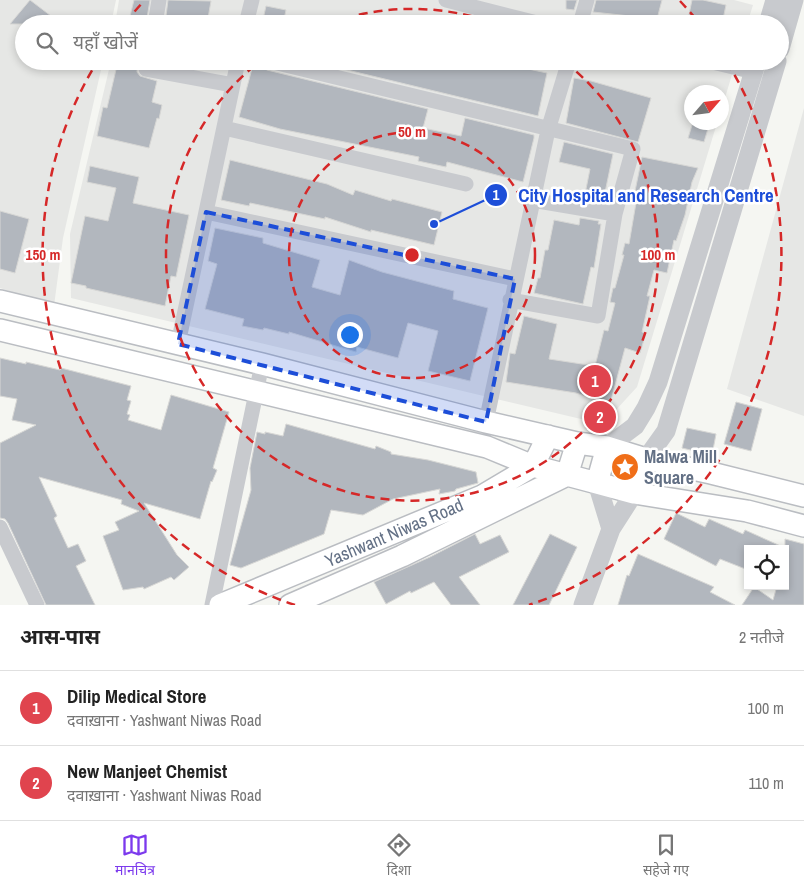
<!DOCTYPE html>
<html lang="hi">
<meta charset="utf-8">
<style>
:root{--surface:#fff;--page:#f2f2f2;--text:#222;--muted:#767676;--line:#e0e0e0;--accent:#7c3aed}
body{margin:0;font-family:"Archivo Narrow","Noto Sans Devanagari",sans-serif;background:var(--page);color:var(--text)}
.controls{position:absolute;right:15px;bottom:15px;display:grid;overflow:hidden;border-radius:0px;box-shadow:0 2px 8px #0003}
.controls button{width:45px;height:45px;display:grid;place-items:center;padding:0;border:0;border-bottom:1px solid var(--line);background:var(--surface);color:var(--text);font:25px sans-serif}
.compass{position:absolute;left:684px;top:85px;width:45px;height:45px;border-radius:50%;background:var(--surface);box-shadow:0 2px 8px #0003;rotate:62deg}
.you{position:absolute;left:349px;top:334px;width:18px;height:18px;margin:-12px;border:4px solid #fff;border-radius:50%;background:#1a73e8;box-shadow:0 0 0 8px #1a73e833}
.badge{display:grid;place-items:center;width:32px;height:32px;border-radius:50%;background:var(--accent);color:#fff;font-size:16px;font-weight:700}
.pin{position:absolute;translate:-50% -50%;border:2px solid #fff;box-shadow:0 1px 5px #0006}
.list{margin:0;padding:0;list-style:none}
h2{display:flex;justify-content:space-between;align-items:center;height:65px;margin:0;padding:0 20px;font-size:21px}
h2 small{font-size:16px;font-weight:400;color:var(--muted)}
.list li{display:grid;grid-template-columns:32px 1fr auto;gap:15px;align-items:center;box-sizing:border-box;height:75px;padding:0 20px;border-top:1px solid var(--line)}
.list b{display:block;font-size:19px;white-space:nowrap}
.list p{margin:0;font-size:16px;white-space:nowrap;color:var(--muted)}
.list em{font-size:16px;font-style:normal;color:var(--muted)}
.icon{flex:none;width:28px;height:28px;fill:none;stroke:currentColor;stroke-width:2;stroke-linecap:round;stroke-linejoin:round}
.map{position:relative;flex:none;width:804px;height:605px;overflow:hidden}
.search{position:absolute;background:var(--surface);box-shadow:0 2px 8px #0003;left:15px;right:15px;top:15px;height:55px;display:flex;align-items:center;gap:12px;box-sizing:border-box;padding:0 18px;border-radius:28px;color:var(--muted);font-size:19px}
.sheet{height:215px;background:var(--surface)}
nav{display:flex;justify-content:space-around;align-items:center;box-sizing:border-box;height:70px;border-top:1px solid var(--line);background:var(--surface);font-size:14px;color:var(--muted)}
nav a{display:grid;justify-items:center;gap:2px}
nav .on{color:var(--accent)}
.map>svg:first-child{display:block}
.built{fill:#e6e7e5}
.building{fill:#b2b7be;stroke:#d7d7d5}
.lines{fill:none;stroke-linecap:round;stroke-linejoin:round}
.secondary-casing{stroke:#babdc2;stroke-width:24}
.minor{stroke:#c8cace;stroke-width:15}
.tertiary{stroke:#c8cace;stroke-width:19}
.secondary{stroke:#fff;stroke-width:21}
.marked{fill:#1d4ed8;fill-opacity:0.2;stroke:#1d4ed8;stroke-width:4;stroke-dasharray:10 6;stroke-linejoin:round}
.ring{fill:none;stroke:#d62828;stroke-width:2.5;stroke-dasharray:9 6}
.labels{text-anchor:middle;stroke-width:5;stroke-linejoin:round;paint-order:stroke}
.poi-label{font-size:18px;font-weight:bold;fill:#637085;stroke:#fff;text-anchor:start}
.street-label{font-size:18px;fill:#637085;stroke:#fff}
.centre{fill:#d62828;stroke:#fff;stroke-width:2.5}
.ring-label{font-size:15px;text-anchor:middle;font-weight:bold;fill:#d62828;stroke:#fff;stroke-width:5;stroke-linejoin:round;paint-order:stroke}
.leader{fill:none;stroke:#1d4ed8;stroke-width:2}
.callout-dot{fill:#1d4ed8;stroke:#fff;stroke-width:2}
.mark-label{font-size:15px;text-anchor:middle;font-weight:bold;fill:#fff}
.callout-label{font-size:19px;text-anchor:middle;font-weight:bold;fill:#1d4ed8;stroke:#fff;stroke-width:5;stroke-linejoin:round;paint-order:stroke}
</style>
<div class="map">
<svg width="804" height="605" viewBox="0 0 804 605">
<rect width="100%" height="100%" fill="#f5f6f2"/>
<path class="built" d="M0,0H116L111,24H24V61H103L63,238L54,306L0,288Z
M119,0H734L753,5L747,24H115Z
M111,61H736L722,108V92H692V122L717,123L637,387L615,411L581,419L71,298L70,234Z
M804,108V416L727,389Z"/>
<path class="building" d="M30,0L51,16L44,24H10Z
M134,0H150L146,24H128Z
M168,0L211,1L207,24H165Z
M566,0H577L574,10L566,9Z
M596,0H662L656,23L630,16L593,12Z
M692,0H703L726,5L722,24H687Z
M266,6L286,10L283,24H262Z
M118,61H138L137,72L140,76L157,81L152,102L162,105L159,119L157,118L149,148L97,136L103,107L107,108Z
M156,61H199L197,69Z
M254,61H260L262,67L267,70L428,109L423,128L461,136L465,118L534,135V138L523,182L447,162L446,167L418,161L419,157L280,129L239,117Z
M310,61H491L547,73L538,116Z
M574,78L591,81L651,98L638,142L566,123Z
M693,122H710L704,142L688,138Z
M564,142L613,154L603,202L584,199L590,169L559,162Z
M642,157L698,168L692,182L685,215L676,241L674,240L667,273L654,270L647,296H650L642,332L646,333L640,353L625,348L610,404L576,393L506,382L510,353L515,354L524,316L557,324L549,359L595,366L604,330L608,331L615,303L610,302L613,288H615L624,255H622L625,243L629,244L637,197L634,196Z
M230,160L327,184L353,195L355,190L391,201L392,199L442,212L434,245L371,230V232L325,217V219L250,203L249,206L221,200Z
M90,166L139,177L133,203L189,215L176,277L171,276L165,306L86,288V286L71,283L85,216L108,221L116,188L87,182Z
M0,211L29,219L15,273L0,269Z
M580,218L599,221L598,224H601L594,268L591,267L583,304L534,293L538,278H540L545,250H548L554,220L579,225Z
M215,228L263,238V243L320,260L312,287L340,295L349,260L382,272L454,291L453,299L488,308L470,381L428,371L438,331L408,323L398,358L357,347L356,352L289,332V334L264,328L263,330L242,326L244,319L205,309L217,264L208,261Z
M0,358L26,364V362L60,370L61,368L131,386L127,400L131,401L127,414L130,415L128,420L161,430L171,395L229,412L213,468L217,470L212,482L211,481L200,519L144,503L177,555L189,567L174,580L171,577L144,589L143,587L123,590L103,536L119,530L115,522L139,511L121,504L122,500L39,477L57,516L54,518L68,548L78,544L86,561L76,566L95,605H46L8,523L5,519L0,518V443L36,425L12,420L17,399L0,396Z
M736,402L762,409L751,451L724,444Z
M286,424L375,449L376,446L391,452V454L428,460L476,472L478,483L456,489L455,491L439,494L440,489L393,499L363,515L331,510L324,534L241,568L230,565L251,490L250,468L257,432L265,434V432L283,436Z
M687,428L716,434L712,455L682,448Z
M676,513L705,527L709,519L743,534L745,530L785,548V539L804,544V605H742L754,587L773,600L777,586H785V549H748V570L720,559L716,566L664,539Z
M475,534L480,544L500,535L509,552L459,577L480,605H451L434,582L411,593L410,591L386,604L374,582L430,557Z
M550,534L577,547L549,605H513Z
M638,554L714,587L710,592L735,605H618L627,575L629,576Z"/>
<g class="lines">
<g class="secondary-casing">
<path id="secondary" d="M0,301L262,364L486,422L577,443L607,447L646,459L634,493L597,483L607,447
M0,330L487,447L533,466L597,483
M646,459L711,473L804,496
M634,493L747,511L804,526
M220,605L482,496L533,466L548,436
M290,605L402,556L567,475L577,443"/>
</g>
<path class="minor" d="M446,0L541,24
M155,24L159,0
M246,24L252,0
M580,24L587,0
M147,61L146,69L233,85
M269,61L633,149L615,214L598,316L510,300
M708,61L754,72
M224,128L466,184
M532,200L615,214
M206,212L515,279
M178,344L238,61
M486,422L548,130L569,61
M0,527L37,605
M212,605L262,364"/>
<path class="tertiary" d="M768,24L775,0
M780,49L794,0
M607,447L635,426L646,408L658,382L757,61
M646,459L666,431L777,61
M597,483L611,529
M583,605L611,529L634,493"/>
<use href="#secondary" class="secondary"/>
</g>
<path class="marked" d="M206,212L515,279L486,422L178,344Z"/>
<g class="ring">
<circle cx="412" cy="255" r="123"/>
<path d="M330 23A246 246 0 0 1 494 23M565 62A246 246 0 1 1 259 62"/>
<path d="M295 605A369 369 0 0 1 97 62M125 23A369 369 0 0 1 144 1M680 1A369 369 0 0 1 699 23M727 62A369 369 0 0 1 529 605"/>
</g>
<defs>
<g id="sight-disc" transform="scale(1.4375)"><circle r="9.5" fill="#f06e18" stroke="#fff"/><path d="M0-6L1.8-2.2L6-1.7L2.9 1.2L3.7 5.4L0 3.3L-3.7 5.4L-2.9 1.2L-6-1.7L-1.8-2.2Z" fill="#fff"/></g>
</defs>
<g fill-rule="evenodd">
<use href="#sight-disc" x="625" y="467"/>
</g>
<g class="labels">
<g class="poi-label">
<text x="644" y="463">Malwa Mill<tspan x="644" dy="21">Square</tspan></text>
</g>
<g class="street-label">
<text transform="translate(394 533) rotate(-23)" y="6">Yashwant Niwas Road</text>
</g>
</g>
<circle cx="412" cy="255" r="8" class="centre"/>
<g class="ring-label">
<text x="412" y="137">50 m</text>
<text x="658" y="260">100 m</text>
<text x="43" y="260">150 m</text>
</g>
<path class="leader" d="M434 224L496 195"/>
<g class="callout-dot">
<circle cx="434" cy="224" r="5"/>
<circle cx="496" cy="195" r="12"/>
</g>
<g class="mark-label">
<text x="496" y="200">1</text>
</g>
<g class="callout-label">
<text x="646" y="202">City Hospital and Research Centre</text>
</g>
</svg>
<div class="controls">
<button><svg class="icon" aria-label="locate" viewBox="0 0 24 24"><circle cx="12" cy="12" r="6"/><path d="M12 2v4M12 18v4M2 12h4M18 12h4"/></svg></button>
</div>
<svg class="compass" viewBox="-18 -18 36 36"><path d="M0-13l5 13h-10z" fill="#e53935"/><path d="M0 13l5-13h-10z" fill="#767676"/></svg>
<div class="you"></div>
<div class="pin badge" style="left:595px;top:381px;background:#e0444e">1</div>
<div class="pin badge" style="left:600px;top:417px;background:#e0444e">2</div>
<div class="search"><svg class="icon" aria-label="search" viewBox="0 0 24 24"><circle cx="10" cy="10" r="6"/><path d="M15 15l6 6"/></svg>यहाँ खोजें</div>
</div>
<section class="sheet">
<h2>आस-पास<small>2 नतीजे</small></h2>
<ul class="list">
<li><span class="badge" style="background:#e0444e">1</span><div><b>Dilip Medical Store</b><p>दवाख़ाना · Yashwant Niwas Road</p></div><em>100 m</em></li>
<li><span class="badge" style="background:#e0444e">2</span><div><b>New Manjeet Chemist</b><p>दवाख़ाना · Yashwant Niwas Road</p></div><em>110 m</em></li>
</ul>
</section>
<nav>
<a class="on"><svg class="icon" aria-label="map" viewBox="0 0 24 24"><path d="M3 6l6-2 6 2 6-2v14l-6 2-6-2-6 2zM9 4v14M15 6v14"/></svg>मानचित्र</a>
<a><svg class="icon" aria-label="directions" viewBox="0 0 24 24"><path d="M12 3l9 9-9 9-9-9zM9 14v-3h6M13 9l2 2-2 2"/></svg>दिशा</a>
<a><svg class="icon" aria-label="saved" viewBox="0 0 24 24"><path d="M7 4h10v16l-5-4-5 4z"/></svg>सहेजे गए</a>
</nav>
